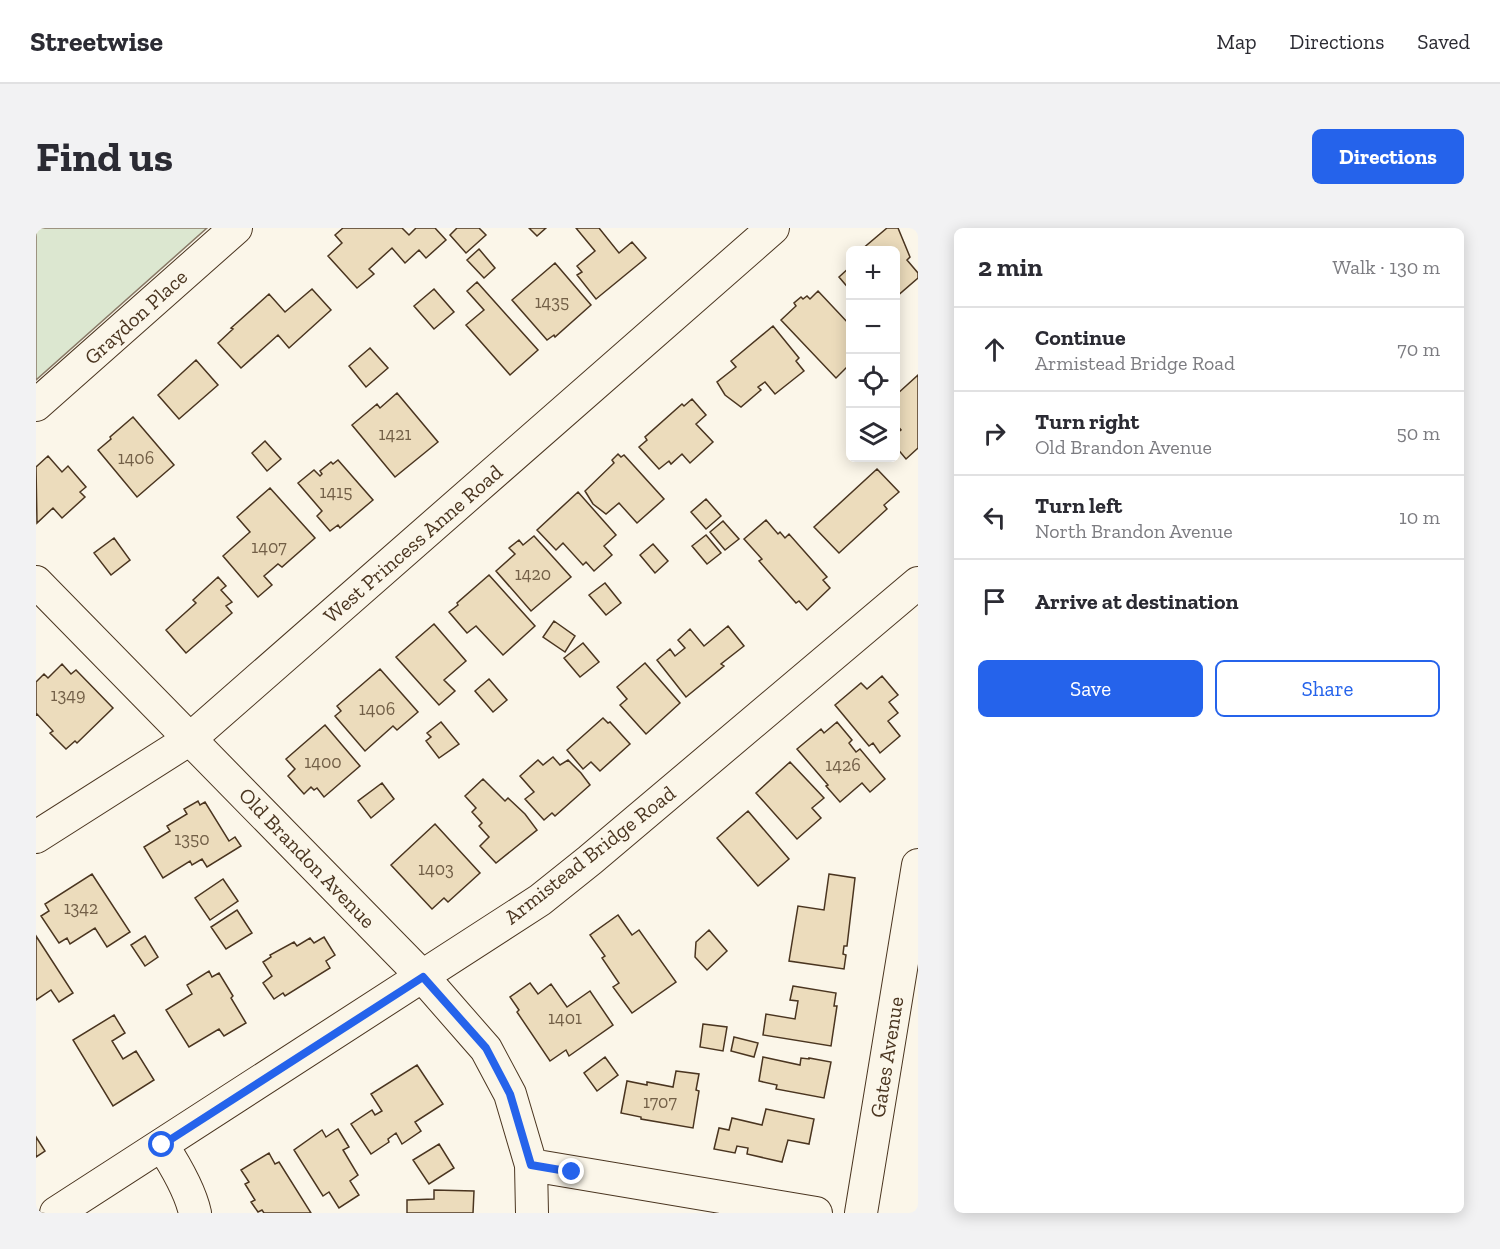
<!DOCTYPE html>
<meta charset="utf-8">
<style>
:root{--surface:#fff;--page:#f2f2f3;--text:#2b2b33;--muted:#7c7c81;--line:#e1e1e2;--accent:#2563eb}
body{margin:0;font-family:"Zilla Slab",serif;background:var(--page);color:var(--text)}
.controls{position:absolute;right:18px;top:18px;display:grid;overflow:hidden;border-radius:9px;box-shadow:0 3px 15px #0003}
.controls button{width:54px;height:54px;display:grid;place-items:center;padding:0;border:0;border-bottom:2px solid var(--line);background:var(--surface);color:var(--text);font:30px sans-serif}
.stop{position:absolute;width:18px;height:18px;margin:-14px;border:4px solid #2563eb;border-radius:50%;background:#fff}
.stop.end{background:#2563eb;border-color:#fff;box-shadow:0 2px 6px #0008}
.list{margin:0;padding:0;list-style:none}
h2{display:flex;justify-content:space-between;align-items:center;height:78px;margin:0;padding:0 24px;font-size:26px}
h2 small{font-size:20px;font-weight:400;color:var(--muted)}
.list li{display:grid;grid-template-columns:39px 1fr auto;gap:18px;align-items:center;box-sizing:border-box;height:84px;padding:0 24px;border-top:2px solid var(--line)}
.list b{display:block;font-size:22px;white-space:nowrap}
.list p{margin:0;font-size:20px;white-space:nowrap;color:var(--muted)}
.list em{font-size:20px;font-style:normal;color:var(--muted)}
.actions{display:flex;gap:12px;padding:18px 24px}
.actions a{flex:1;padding:14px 0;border:2px solid var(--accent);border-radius:9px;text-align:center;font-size:21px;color:var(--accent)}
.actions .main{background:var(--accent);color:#fff}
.icon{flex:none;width:33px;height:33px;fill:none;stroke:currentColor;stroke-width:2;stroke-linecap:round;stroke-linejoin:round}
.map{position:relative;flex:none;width:882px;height:985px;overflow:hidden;border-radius:9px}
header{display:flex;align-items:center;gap:36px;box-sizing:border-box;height:84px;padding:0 30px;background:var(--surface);border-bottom:2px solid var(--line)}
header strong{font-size:28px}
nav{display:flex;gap:33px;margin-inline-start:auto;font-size:21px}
.intro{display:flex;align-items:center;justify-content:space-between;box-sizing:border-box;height:144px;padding:0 36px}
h1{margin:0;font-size:42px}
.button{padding:15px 27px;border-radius:9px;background:var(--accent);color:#fff;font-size:21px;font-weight:700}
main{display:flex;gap:36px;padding:0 36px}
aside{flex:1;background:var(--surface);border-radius:9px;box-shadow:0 3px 15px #0003}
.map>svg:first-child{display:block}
.green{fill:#dce7d0;stroke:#887966;stroke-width:1.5}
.building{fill:#ecdcbc;stroke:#4a3520;stroke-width:1.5}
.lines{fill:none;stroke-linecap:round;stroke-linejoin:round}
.minor-casing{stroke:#4a3520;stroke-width:34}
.minor{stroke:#fbf6e9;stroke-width:32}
.route{stroke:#2563eb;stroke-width:8}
.labels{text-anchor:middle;stroke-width:4.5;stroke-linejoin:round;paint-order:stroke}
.number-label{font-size:18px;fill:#725f47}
.street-label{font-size:21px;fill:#4a3520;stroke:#fbf6e9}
</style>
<header>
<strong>Streetwise</strong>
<nav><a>Map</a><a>Directions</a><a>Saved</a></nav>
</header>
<div class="intro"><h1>Find us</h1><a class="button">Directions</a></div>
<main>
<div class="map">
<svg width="882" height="985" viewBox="0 0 882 985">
<rect width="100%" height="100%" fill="#fbf6e9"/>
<path class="green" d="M0,0H171L0,152Z"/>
<path class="building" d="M307,0H366L373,7L380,0H399L410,12L390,30L383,22L369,35L356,20L333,41L338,46L321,60L292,28L306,15L299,7Z
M421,0H443L450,7L430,25L414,7Z
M493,0H510L501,8Z
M540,0H563L583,25L596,14L610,30L560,71L541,47L546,44L541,38L559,23Z
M851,0H862L874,29L871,32L882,45V50L860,69V22H825Z
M443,21L459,40L448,50L431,32Z
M519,35L555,77L519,109L518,107L511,112L476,72Z
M814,39V62L803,49Z
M441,54L502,122L474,147L430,97L448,82L431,63Z
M276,61L295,82L253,120L242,107L205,140L182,115L197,101L195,100L233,66L249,84Z
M398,61L418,84L398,101L378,78Z
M782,63L814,97V136L800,150L745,92L760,78L758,75L765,69L767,71L771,68L774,71Z
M737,98L763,130L760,133L768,143L739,166L729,154L722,159L725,162L705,179L689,167L681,154L700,139L695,133Z
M334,120L352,140L330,159L313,138Z
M160,132L182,157L143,191L122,167Z
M882,147V220L870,231L860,219V206L865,202L860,196V167Z
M361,165L402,214L359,249L316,197L341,176L344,180Z
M656,171L670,187L660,196L677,214L654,235L646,226L635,236L633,233L623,241L603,219L611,212L609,209L646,176L648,178Z
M97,189L138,237L101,269L62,222L75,211L74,209Z
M229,213L245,231L231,243L216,225Z
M582,226L585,229L588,227L628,271L601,295L583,275L570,286L557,276L549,263L578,235L576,232Z
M12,228L26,244L32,238L50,259L44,264L49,269L26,290L17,280L1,295L0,239Z
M302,232L337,272L304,300L302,297L294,303L281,288L286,283L262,255L278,242L284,248L286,246L284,243L295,234L297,236Z
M841,241L863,264L848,277L851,281L803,325L778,299Z
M234,260L279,310L246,339L242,336L228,348L236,357L222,369L187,328L214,304L201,289Z
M542,264L580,307L568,318L576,327L558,343L550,334L547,337L527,315L520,322L501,302Z
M670,271L685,288L670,301L655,284Z
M730,292L742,306L744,304L749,310L753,306L791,349L787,352L794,360L771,382L763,373L760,375L723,333L726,331L708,311Z
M687,293L703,311L689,322L674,304Z
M670,307L685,325L671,336L656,318Z
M498,308L535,349L495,383L460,343L479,326L473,320L483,312L487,317Z
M78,310L94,332L75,347L58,325Z
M617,316L632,333L619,345L604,327Z
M453,347L499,398L467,427L440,398L431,405L413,384L422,377L421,375Z
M182,349L190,358L185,362L196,374L190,378L196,385L150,425L130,402L160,375L157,372Z
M569,355L585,375L570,387L553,367Z
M518,393L539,408L529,424L507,409Z
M398,396L430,433L408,452L419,463L403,477L360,429Z
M692,398L708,418L685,436L688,438L650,469L621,432L634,421L639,428L649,420L642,412L654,401L668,418Z
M547,415L563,434L544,449L528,430Z
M609,435L644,475L610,506L584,477L591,471L581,459Z
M26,436L35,446L40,442L77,480L41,515L39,513L30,521L14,505L17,503L1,486L0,487V454L8,446L12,450Z
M344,441L382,484L361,502L357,498L329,523L299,488L305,483L301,478Z
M846,448L862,467L853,474L862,485L852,493L864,508L844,525L837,515L833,518L799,477L825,455L831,461Z
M453,451L471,472L457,484L439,463Z
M567,490L572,495L574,494L594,516L564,543L555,534L547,541L531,522Z
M405,494L423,516L403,530L390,513L395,509L391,505Z
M801,494L816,512L813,515L820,524L824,521L849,551L834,564L826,555L804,574L790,558L792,557L761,521L785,501L788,505Z
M289,497L324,538L288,569L281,560L278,562L275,559L268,566L252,548L259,541L250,531Z
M517,529L524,537L532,532L545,545L554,557L519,588L516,585L508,592L489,571L498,564L484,548L502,532L507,537Z
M754,534L788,570L776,580L785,590L761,611L720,565Z
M447,551L469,573L472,570L489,586L501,602L460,635L444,618L453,609L443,598L446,595L436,584L440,580L429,568Z
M346,555L358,571L335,590L322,573Z
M162,573L164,577L169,574L193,613L199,609L205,618L171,639L166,631L156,637L154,633L127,650L108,619L134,603L131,598L151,586L148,581Z
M712,583L753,631L722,658L681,610Z
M399,596L444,645L412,674L408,670L396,681L355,637Z
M56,646L94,704L71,719L59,700L34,716L31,710L23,715L5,688L13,683L9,676Z
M793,646L819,650L811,718H808L807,726L810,727L808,741L753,733L762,678L788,682Z
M187,651L202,673L174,692L159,670Z
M201,682L216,705L190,721L175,699Z
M582,687L596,707L603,702L640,754L596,785L577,759L583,755L566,730L569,728L554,707Z
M673,702L691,723L671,742L659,729L660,714Z
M0,708L37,765L23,774L15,762L0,772Z
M109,708L122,729L109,738L95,717Z
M288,709L299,727L290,733L294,740L249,768L247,765L238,771L227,755L236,748L227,734L235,729L234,727L258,714L261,718L274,710L278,715Z
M173,743L176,749L183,745L197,768L195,770L210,795L188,808L183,801L153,819L130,782L156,766L151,757Z
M494,755L502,766L515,756L531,779L554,763L577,797L533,828L530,822L514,833L481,784L483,782L474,769Z
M757,758L800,765L798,778H801L795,818L727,807L730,786L759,791L762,773L754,772Z
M78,787L89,805L76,813L87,831L100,823L118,852L77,878L37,812Z
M667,796L691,799L687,823L664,819Z
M698,809L722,815L718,829L695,823Z
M569,829L582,847L561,863L548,845Z
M727,829L764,837L765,830L773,831V830L795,834L788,870L740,861L741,857L723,853Z
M381,837L407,876L379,894L385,903L366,916L360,905L352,911L353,914L335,926L315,896L336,882L339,887L346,883L335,866Z
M640,843L663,846L660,862L663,863L657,900L605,891V889L585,885L591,853L611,857V854L637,859Z
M730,881L778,891L773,916L752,912L746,934L711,926L712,920L701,918L699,925L678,921L683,900L693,902L696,890L726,897Z
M302,901L313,919L307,922L322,947L314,953L323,967L303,980L293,964L287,968L258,922L286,902L290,909Z
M0,909L9,923L0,929Z
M403,916L418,940L393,956L377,932Z
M233,925L239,936L243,934L275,985H228L226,982L222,984L215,974L219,972L209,956L213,954L205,942Z
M398,962L438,963L437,985H371V972L398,971Z"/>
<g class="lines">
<g class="minor-casing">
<path id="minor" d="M0,177L200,0
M0,354L387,749L450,821L474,866L495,937L496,985
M0,609L154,511L737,0
M126,917C139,937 154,962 159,985
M495,937L780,985
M20,985L504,672L554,632L882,355
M825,985L882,637"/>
</g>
<use href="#minor" class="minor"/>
</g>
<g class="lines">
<path class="route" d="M126,917L387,749L450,820L474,866L495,937L536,944"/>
</g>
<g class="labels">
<g class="number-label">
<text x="516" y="80">1435</text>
<text x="359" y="212">1421</text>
<text x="100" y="236">1406</text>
<text x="300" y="270">1415</text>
<text x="233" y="325">1407</text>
<text x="497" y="352">1420</text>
<text x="32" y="473">1349</text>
<text x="341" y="487">1406</text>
<text x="287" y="540">1400</text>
<text x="807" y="543">1426</text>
<text x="156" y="617">1350</text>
<text x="400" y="647">1403</text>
<text x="45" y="686">1342</text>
<text x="529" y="796">1401</text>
<text x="624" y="880">1707</text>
</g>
<g class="street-label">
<text transform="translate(100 89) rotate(-42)" y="7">Graydon Place</text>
<text transform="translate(377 316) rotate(-41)" y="7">West Princess Anne Road</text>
<text transform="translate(554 627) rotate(-38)" y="7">Armistead Bridge Road</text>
<text transform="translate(271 630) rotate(46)" y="7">Old Brandon Avenue</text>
<text transform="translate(851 829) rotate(-81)" y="7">Gates Avenue</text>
</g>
</g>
</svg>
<div class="controls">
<button>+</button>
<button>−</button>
<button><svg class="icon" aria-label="locate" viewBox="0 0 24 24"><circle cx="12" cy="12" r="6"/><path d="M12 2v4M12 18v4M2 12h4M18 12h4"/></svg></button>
<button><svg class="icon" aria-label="layers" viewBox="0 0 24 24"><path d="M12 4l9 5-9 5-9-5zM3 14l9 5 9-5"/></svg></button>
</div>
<div class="stop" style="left:126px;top:917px"></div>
<div class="stop end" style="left:536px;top:944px"></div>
</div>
<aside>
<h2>2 min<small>Walk · 130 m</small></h2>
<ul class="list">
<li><svg class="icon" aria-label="ahead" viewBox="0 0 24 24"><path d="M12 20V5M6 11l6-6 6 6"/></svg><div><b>Continue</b><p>Armistead Bridge Road</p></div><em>70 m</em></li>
<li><svg class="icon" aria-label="right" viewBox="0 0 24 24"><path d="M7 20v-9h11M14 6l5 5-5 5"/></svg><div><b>Turn right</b><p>Old Brandon Avenue</p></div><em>50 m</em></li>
<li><svg class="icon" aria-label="left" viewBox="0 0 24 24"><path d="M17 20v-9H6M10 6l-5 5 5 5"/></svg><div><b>Turn left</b><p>North Brandon Avenue</p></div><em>10 m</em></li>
<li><svg class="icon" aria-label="arrive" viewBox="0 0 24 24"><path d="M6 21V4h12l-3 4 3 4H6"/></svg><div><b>Arrive at destination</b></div></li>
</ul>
<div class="actions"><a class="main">Save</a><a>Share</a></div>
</aside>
</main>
